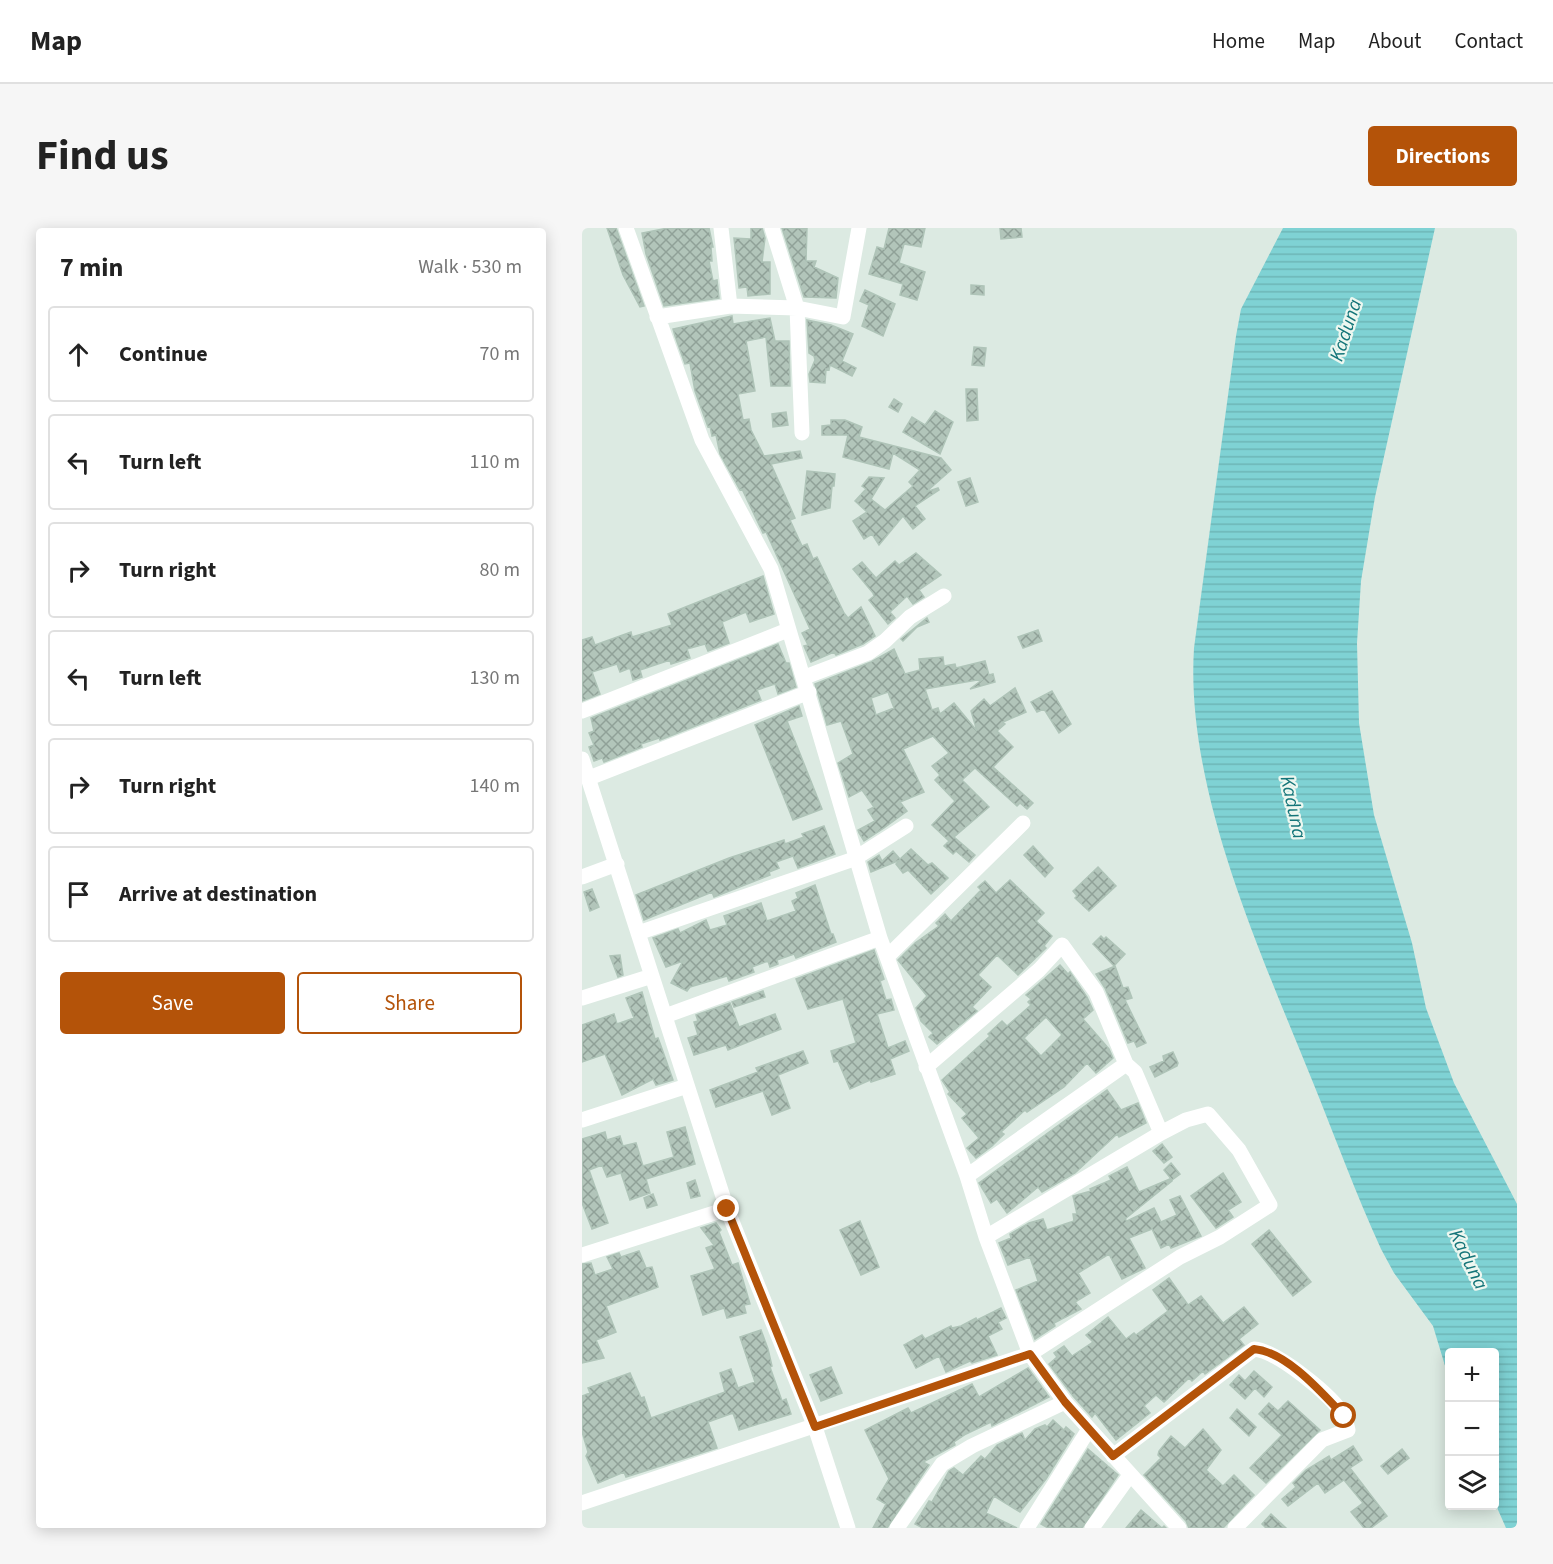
<!DOCTYPE html>
<meta charset="utf-8">
<style>
:root{--surface:#fff;--page:#f6f6f6;--text:#222;--muted:#767676;--line:#e0e0e0;--accent:#b45309}
body{margin:0;font-family:"Source Sans 3",sans-serif;background:var(--page);color:var(--text)}
.controls{position:absolute;right:18px;bottom:18px;display:grid;overflow:hidden;border-radius:6px;box-shadow:0 3px 15px #0003}
.controls button{width:54px;height:54px;display:grid;place-items:center;padding:0;border:0;border-bottom:2px solid var(--line);background:var(--surface);color:var(--text);font:30px sans-serif}
.stop{position:absolute;width:18px;height:18px;margin:-14px;border:4px solid #b45309;border-radius:50%;background:#fff}
.stop.end{background:#b45309;border-color:#fff;box-shadow:0 2px 6px #0008}
.list{margin:0;padding:0;list-style:none}
h2{display:flex;justify-content:space-between;align-items:center;height:78px;margin:0;padding:0 24px;font-size:26px}
h2 small{font-size:20px;font-weight:400;color:var(--muted)}
.list li{display:grid;grid-template-columns:39px 1fr auto;gap:18px;align-items:center;box-sizing:border-box;height:96px;margin:0 12px 12px;padding:0 12px;border:2px solid var(--line);border-radius:6px}
.list b{display:block;font-size:22px;white-space:nowrap}
.list em{font-size:20px;font-style:normal;color:var(--muted)}
.actions{display:flex;gap:12px;padding:18px 24px}
.actions a{flex:1;padding:14px 0;border:2px solid var(--accent);border-radius:6px;text-align:center;font-size:21px;color:var(--accent)}
.actions .main{background:var(--accent);color:#fff}
.icon{flex:none;width:33px;height:33px;fill:none;stroke:currentColor;stroke-width:2;stroke-linecap:round;stroke-linejoin:round}
.map{position:relative;flex:none;width:935px;height:1300px;overflow:hidden;border-radius:6px}
header{display:flex;align-items:center;gap:36px;box-sizing:border-box;height:84px;padding:0 30px;background:var(--surface);border-bottom:2px solid var(--line)}
header strong{font-size:28px}
nav{display:flex;gap:33px;margin-inline-start:auto;font-size:21px}
.intro{display:flex;align-items:center;justify-content:space-between;box-sizing:border-box;height:144px;padding:0 36px}
h1{margin:0;font-size:42px}
.button{padding:15px 27px;border-radius:6px;background:var(--accent);color:#fff;font-size:21px;font-weight:700}
main{display:flex;gap:36px;padding:0 36px}
aside{flex:1;background:var(--surface);border-radius:6px;box-shadow:0 3px 15px #0003}
.map>svg:first-child{display:block}
.water{fill:url(#water-rules)}
.building{fill:url(#building-cross-hatch);stroke:#afc4b8;stroke-width:1.5;fill-rule:evenodd}
.lines{fill:none;stroke-linecap:round;stroke-linejoin:round}
.minor{stroke:#fff;stroke-width:15}
.route{stroke:#b45309;stroke-width:8}
.labels{text-anchor:middle;stroke-width:4.5;stroke-linejoin:round;paint-order:stroke}
.water-label{font-size:20px;font-style:italic;fill:#147579;stroke:#edf7f0}
</style>
<header>
<strong>Map</strong>
<nav><a>Home</a><a>Map</a><a>About</a><a>Contact</a></nav>
</header>
<div class="intro"><h1>Find us</h1><a class="button">Directions</a></div>
<main>
<aside>
<h2>7 min<small>Walk · 530 m</small></h2>
<ul class="list">
<li><svg class="icon" aria-label="ahead" viewBox="0 0 24 24"><path d="M12 20V5M6 11l6-6 6 6"/></svg><div><b>Continue</b></div><em>70 m</em></li>
<li><svg class="icon" aria-label="left" viewBox="0 0 24 24"><path d="M17 20v-9H6M10 6l-5 5 5 5"/></svg><div><b>Turn left</b></div><em>110 m</em></li>
<li><svg class="icon" aria-label="right" viewBox="0 0 24 24"><path d="M7 20v-9h11M14 6l5 5-5 5"/></svg><div><b>Turn right</b></div><em>80 m</em></li>
<li><svg class="icon" aria-label="left" viewBox="0 0 24 24"><path d="M17 20v-9H6M10 6l-5 5 5 5"/></svg><div><b>Turn left</b></div><em>130 m</em></li>
<li><svg class="icon" aria-label="right" viewBox="0 0 24 24"><path d="M7 20v-9h11M14 6l5 5-5 5"/></svg><div><b>Turn right</b></div><em>140 m</em></li>
<li><svg class="icon" aria-label="arrive" viewBox="0 0 24 24"><path d="M6 21V4h12l-3 4 3 4H6"/></svg><div><b>Arrive at destination</b></div></li>
</ul>
<div class="actions"><a class="main">Save</a><a>Share</a></div>
</aside>
<div class="map">
<svg width="935" height="1300" viewBox="0 0 935 1300">
<defs>
<pattern id="water-rules" width="6" height="5" patternUnits="userSpaceOnUse" patternTransform="scale(1.5)"><rect width="6" height="5" fill="#7fd2d4"/><path d="M0 2.5h6" fill="none" stroke="#6db5b6"/></pattern>
<pattern id="building-cross-hatch" width="8" height="8" patternUnits="userSpaceOnUse" patternTransform="scale(1.5)"><rect width="8" height="8" fill="#b2c5ba"/><path d="M0 0l8 8M0 8l8-8" fill="none" stroke="#90a198"/></pattern>
</defs>
<rect width="100%" height="100%" fill="#dceae2"/>
<path class="water" d="M701,0H853L793,269L779,353L775,415L777,495L792,587L830,715L844,780L872,855L935,976V1300H924L913,1275L912,1124H867V1151L851,1098L812,1045L799,1021C774,966 753,909 730,852C678,723 603,561 612,420L654,108L659,81Z"/>
<path class="building" d="M25,0H34L62,78L58,79L41,47Z
M86,0H127L131,19H129L130,33H127L131,53L135,52L137,70L82,78L64,26L60,5Z
M169,0H180L183,10L180,34H188V66L166,68L165,59L157,60L152,10L169,11Z
M200,0H225L224,33H234L232,39L256,50L254,70L222,69Z
M307,0H343L339,19L322,16L317,35L343,44L335,72L318,67L321,56L287,46L295,19L302,21Z
M418,0H439L440,9L419,11Z
M389,57L402,58V67L389,66Z
M283,62L313,76L301,108L280,98L287,77L278,73Z
M150,88L151,96L188,90L193,113H207L208,158H189L184,109L164,113L173,163L156,166L161,192L167,191L169,202L182,228L218,223L220,230L189,236L213,290L208,292L220,318L225,316L231,331L235,329L262,385L266,390L279,379L293,408L281,416L254,427L252,424L229,434L222,418L226,417L220,405L228,401L184,304L181,305L160,261L158,262L138,226L134,207L130,208L128,198L126,199L113,163L108,135L103,136L93,108L91,101Z
M225,92L249,97L271,106L260,133L274,140L270,148L248,137L247,142L244,141L243,155L228,154L227,146L233,132L232,128L227,125Z
M392,119L404,120L402,138L390,137Z
M384,161H395L396,192L385,193Z
M312,171L320,176L316,184L307,179Z
M353,183L371,194L358,226L321,204L330,189L343,197Z
M204,184L206,197L191,199L190,186Z
M249,192H263L280,199L277,209L359,230L369,242L344,264L356,260L357,262L333,278L343,291L331,301L321,288L297,317L290,306L282,311L271,293L285,284L273,273L284,261L280,258L287,249L302,250L289,271L303,282L331,258L327,254L338,242L311,225L307,241L261,229L266,207H240V198L249,197Z
M225,243L253,246L252,258H250L248,280L220,287Z
M388,250L396,274L384,278L376,254Z
M334,325L359,347L337,362L342,369L331,376L325,368L308,384L313,390L306,396L287,372L292,368L291,365L271,341L280,334L294,350L313,333L317,337Z
M181,348L192,386L168,394L164,384L140,394L147,415L126,423L123,416L105,421L108,430L89,436L88,432L58,442L60,449L51,452L48,440L38,444L35,436L10,444L18,466L0,473V412L10,409L13,417L49,404L50,409L90,397L86,386Z
M345,390L347,394L335,399L321,413L319,411Z
M456,402L460,413L441,420L436,409Z
M196,416L204,435H207L214,459L196,466L193,456L175,462L179,472L78,512L77,510L59,516L60,519L22,534L20,530L12,533L7,519L12,517L7,505L12,503L9,490Z
M312,421L323,446L338,442L337,431L361,429L362,438L373,436L374,440L403,433L407,447L411,446L413,454L388,461L401,451L343,461L350,482L356,480L358,486L372,475L395,503L389,483L402,471L408,478L433,460L444,484L421,494L423,496L415,503L431,519L411,539L451,575L445,581L438,575L435,578L393,540L380,552L407,579L372,609L393,627L387,634L374,623L371,626L362,618L367,613L350,597L373,573L353,552L358,547L350,538L367,525L351,508L321,521L342,564L318,574L325,583L302,600L282,613L277,605L276,602L293,593L286,582L292,579L280,562L267,569L256,535L271,526L259,493L245,497L233,456L289,434ZM306,464L312,480L294,487L289,470Z
M470,463L489,496L477,505L462,481L455,484L449,474Z
M217,478L220,488L205,493L240,581L211,592L173,497Z
M242,598L253,626L216,640L211,628L194,634L197,640L187,644L188,647L132,669L130,664L62,692L54,667L147,630L202,612L203,616L222,609L220,606Z
M451,618L471,640L463,649L442,627Z
M329,621L346,637L350,635L366,650L349,666L326,642L321,645L314,636L318,632L289,644L286,634L297,627L300,633L311,623L318,631Z
M516,639L534,658L507,683L493,670L495,668L491,663Z
M428,652L462,685L454,693L470,708L462,718L464,720L436,747L415,727L396,747L409,759L390,779L395,783L355,816L347,809L351,805L339,793L334,780L345,768L316,732L333,715L357,698L354,695L363,686L369,693L399,662L396,659L403,653L414,665Z
M233,657L249,706H251L254,714L214,730L212,726L195,732L196,736L188,739L186,733L170,739L172,744L147,753L145,748L108,759L105,763L89,755L101,733L84,739L71,710L96,701L98,705L124,692L128,702L145,697L142,688L179,675L185,693L214,683L210,673L216,670L214,665Z
M10,661L17,679L8,683L2,664Z
M519,708L522,711L524,709L543,726L532,738L511,716Z
M292,722L302,751L298,753L304,772L309,771L312,782L295,786L306,820L323,813L327,823L308,831L313,846L289,854L288,852L268,861L256,833L252,834L249,823L274,815L261,771L226,781L214,751Z
M38,727L41,747L36,749L28,728Z
M478,737L486,746L488,744L505,769L511,782L501,791L527,821L531,830L514,845L505,835L482,859L445,884L443,882L419,904L422,906L410,918L394,930L385,920L397,910L380,890L385,886L366,866L368,864L360,852L408,808L406,806L420,793L425,798L449,777L446,774L449,771L444,767ZM464,789L480,807L459,828L442,810Z
M533,738L541,760L546,759L550,770L543,772L564,815L555,819L552,813L546,815L523,760L514,746Z
M181,763L183,769L152,779L150,774Z
M60,764L73,811L76,810L79,818L91,852L74,857L71,851L40,867L23,826L0,834V797L32,786L35,796L52,790L44,770Z
M148,775L157,799L193,786L199,801L146,822L144,817L112,827L106,810L116,807L112,794L116,793L114,787Z
M221,823L226,835L196,847L208,880L190,887L181,863L134,879L128,862L176,844L174,840Z
M591,824L596,835L595,838L573,849L568,839L582,833L581,828Z
M525,862L539,882L556,875L564,895L537,909L535,906L493,945L460,964L456,959L425,985L415,971L409,975L397,955Z
M103,899L113,936L64,951L68,965L48,972L39,945L25,949L20,937L7,942L26,995L10,1001L0,975V911L23,904L25,912L38,908L41,918L54,915L61,938L92,929L85,904Z
M580,916L590,929L582,935L571,923Z
M589,935L598,946L590,952L582,942Z
M545,939L557,964L588,951L590,953L543,991L545,993L572,980L579,994L595,987L588,972L598,968L619,1008L589,1020L587,1016L579,1020L570,1001L547,1010L563,1040L540,1051L527,1026L496,1045L508,1065L493,1074L499,1081L472,1095L473,1098L453,1111L434,1062L456,1053L448,1029L426,1037L417,1015L429,1010L428,1006L447,995L461,991L465,1002L492,993L491,986H495L491,968L509,963L508,961L529,952L527,948Z
M641,945L659,974L646,982L651,989L634,1000L609,968Z
M113,952L118,968L109,970L105,955Z
M71,966L75,977L65,980L62,970Z
M278,993L297,1039L279,1047L258,1002Z
M134,995L139,1002L137,1004L150,1037L156,1035L168,1076L162,1077L164,1085L145,1090L142,1080L121,1087L109,1048L133,1041L124,1020L132,1017L119,1000Z
M687,1002L729,1054L711,1068L670,1016Z
M57,1023L64,1040L70,1039L76,1059L24,1078L34,1104L14,1112L22,1130L0,1135V1036L9,1035L13,1047L31,1041L25,1029L37,1025L39,1029Z
M587,1050L606,1077L619,1068L641,1095L662,1079L676,1096L657,1111L662,1117L623,1146L621,1143L610,1153L607,1150L582,1174L574,1167L562,1178L568,1185L534,1212L513,1185L510,1189L491,1168L467,1136L475,1129L472,1125L482,1118L490,1128L511,1114L504,1107L526,1089L544,1111L552,1105L554,1107L586,1083L571,1062Z
M419,1080L424,1090L416,1094L420,1101L406,1108L415,1127L390,1135L388,1133L364,1144L357,1128L334,1140L322,1117L340,1107L343,1111L369,1098L370,1100L379,1098L394,1090L395,1092Z
M179,1102L186,1121L190,1138L188,1139L200,1173L204,1171L209,1186L157,1202L151,1185L126,1194L135,1220L44,1249L42,1244L16,1255L4,1228L6,1224L0,1204V1168L8,1165L6,1160L48,1145L59,1170L62,1169L69,1190L143,1164L138,1145L149,1141L156,1160L173,1154L158,1109Z
M249,1139L260,1165L239,1173L228,1147Z
M446,1140L467,1169L410,1198L409,1194L384,1206L372,1214L373,1217L341,1234L347,1237L305,1300H291L304,1276L295,1271L307,1251L283,1202L326,1180L329,1185L390,1156L397,1169Z
M672,1143L690,1159L682,1169L673,1160L663,1171L648,1157L657,1147L663,1153Z
M706,1173L738,1202L684,1255L668,1240L700,1207L677,1186L687,1175L696,1183Z
M655,1181L674,1199L667,1208L648,1190Z
M471,1192L482,1202L484,1199L492,1206L464,1251L438,1284L412,1268L404,1285L435,1300H341L333,1296L347,1273L350,1274L367,1243L372,1240L381,1247L399,1228L403,1231L415,1217L440,1205L443,1212L453,1201L463,1197L465,1199Z
M621,1201L639,1222L624,1242L641,1258L652,1247L672,1267L641,1300H607L604,1293L562,1247L579,1230L576,1227L577,1223L589,1208L603,1220Z
M771,1218L780,1232L768,1240L805,1288L789,1300H782L769,1284L781,1275L762,1252L743,1265L736,1255L706,1278L700,1271L714,1259L711,1255L724,1242L747,1228L749,1232Z
M506,1221L536,1247L500,1300H466L459,1296Z
M820,1221L827,1230L806,1246L799,1238Z
M559,1282L580,1300L582,1298L584,1300H544Z
M689,1286L704,1300H684L680,1296Z"/>
<g class="lines">
<path class="minor" d="M44,0L120,212L189,341L298,710L385,948L404,1009L448,1126L483,1174L597,1300
M139,0L148,78
M190,0L215,80L220,205
M75,89L148,78L215,80L261,89L277,0
M223,449L286,425L303,413L328,389L362,368
M0,483L206,402
M0,531L145,981L233,1199L266,1300
M7,550L227,464
M0,649L35,636
M56,705L272,631L324,598
M306,728L441,595
M0,770L70,748
M83,788L298,710
M344,839L457,742L480,717L514,764L544,836L385,948
M0,892L105,858
M404,1009L579,905L553,844L544,836
M0,1027L145,981
M531,1228L672,1121C695,1123 750,1167 762,1188C764,1192 765,1198 766,1202L740,1212L653,1300
M0,1275L448,1126L598,1029L638,1009L688,977L657,922L626,886L604,892L579,905
M315,1300L360,1236L390,1218L483,1174
M445,1300L507,1201
M510,1300L548,1247"/>
</g>
<g class="lines">
<path class="route" d="M145,981L233,1199L448,1126L483,1174L531,1228L672,1121C705,1124 740,1165 762,1188"/>
</g>
<g class="labels">
<g class="water-label">
<text transform="translate(763 102) rotate(-72)" y="7">Kaduna</text>
<text transform="translate(712 579) rotate(78)" y="7">Kaduna</text>
<text transform="translate(887 1031) rotate(64)" y="7">Kaduna</text>
</g>
</g>
</svg>
<div class="controls">
<button>+</button>
<button>−</button>
<button><svg class="icon" aria-label="layers" viewBox="0 0 24 24"><path d="M12 4l9 5-9 5-9-5zM3 14l9 5 9-5"/></svg></button>
</div>
<div class="stop" style="left:762px;top:1188px"></div>
<div class="stop end" style="left:145px;top:981px"></div>
</div>
</main>
